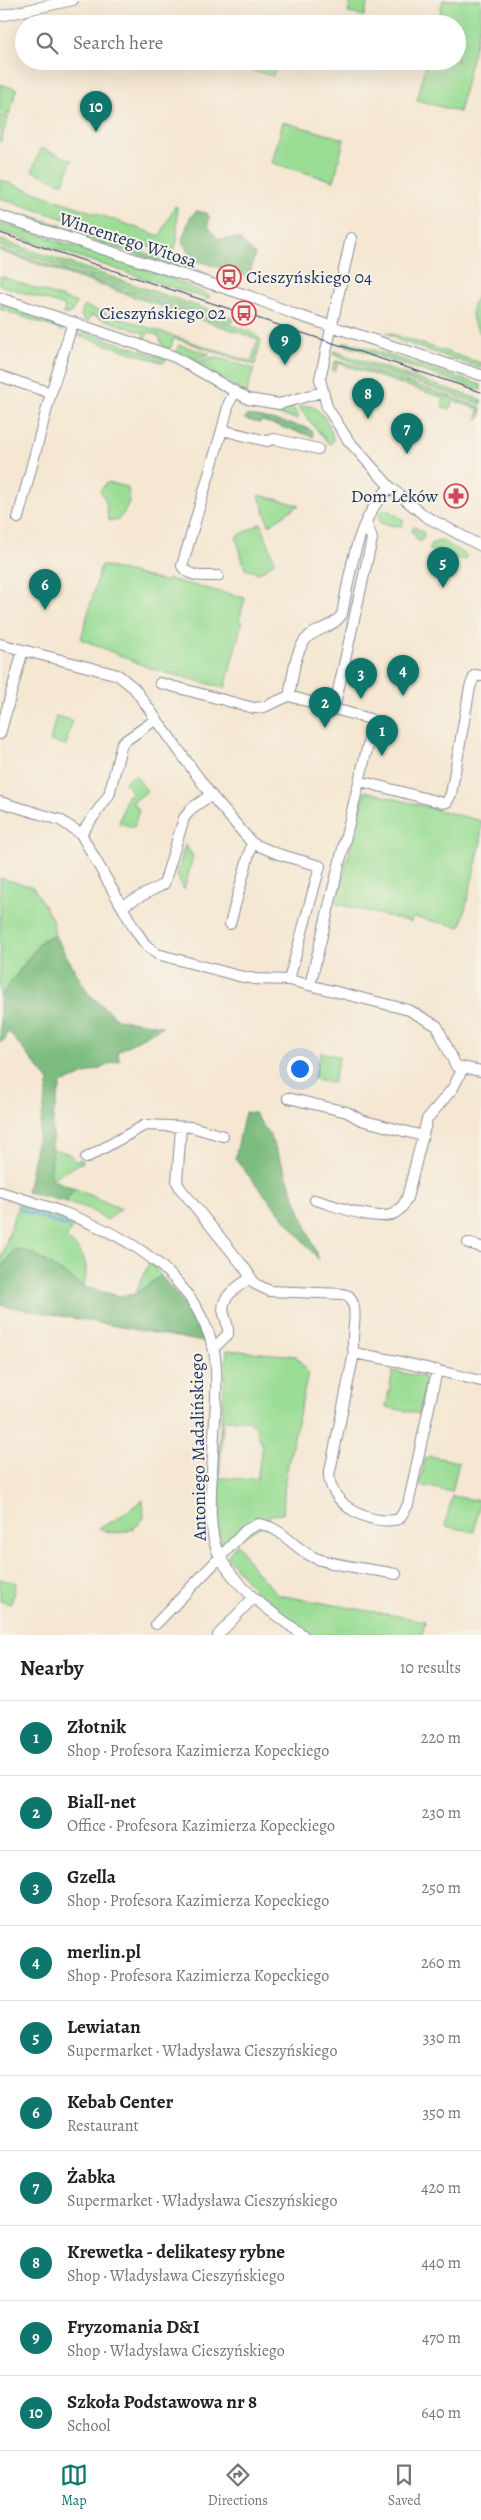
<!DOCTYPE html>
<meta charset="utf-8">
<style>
:root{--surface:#fff;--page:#f2f2f2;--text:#222;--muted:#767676;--line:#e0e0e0;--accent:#0f766e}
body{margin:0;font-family:Alegreya,serif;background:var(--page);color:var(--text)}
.you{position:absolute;left:299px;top:1068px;width:18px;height:18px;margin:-12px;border:4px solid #fff;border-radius:50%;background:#1a73e8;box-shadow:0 0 0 8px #1a73e833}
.badge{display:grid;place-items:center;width:32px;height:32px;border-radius:50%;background:var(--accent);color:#fff;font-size:16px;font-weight:700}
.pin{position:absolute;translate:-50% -41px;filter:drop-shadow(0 1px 2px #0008)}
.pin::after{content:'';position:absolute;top:26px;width:18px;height:15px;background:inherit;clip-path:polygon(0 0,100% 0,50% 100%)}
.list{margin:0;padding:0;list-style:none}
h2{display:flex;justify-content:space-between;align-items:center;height:65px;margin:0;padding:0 20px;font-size:21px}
h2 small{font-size:16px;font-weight:400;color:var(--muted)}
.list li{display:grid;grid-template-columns:32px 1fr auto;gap:15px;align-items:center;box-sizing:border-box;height:75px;padding:0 20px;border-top:1px solid var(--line)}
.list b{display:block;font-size:19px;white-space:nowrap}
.list p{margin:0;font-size:16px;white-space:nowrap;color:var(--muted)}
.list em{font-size:16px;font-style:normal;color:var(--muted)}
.icon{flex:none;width:28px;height:28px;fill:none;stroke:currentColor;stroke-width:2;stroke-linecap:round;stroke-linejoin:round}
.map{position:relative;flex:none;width:481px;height:1635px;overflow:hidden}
.search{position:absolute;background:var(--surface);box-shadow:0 5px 20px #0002;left:15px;right:15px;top:15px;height:55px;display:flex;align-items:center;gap:12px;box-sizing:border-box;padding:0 18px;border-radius:28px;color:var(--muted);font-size:19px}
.sheet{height:815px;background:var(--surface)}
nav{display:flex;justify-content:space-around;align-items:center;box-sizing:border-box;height:70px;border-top:1px solid var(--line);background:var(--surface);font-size:14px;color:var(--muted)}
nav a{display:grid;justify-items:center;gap:2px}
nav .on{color:var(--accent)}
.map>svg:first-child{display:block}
.green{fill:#9add94;stroke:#5a8679;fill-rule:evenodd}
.forest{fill:#7bbc7e;stroke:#4b766e}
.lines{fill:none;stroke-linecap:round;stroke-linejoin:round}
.stream{stroke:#72a9e0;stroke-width:3}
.minor-casing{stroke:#888b98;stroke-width:12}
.minor{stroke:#fff;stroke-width:10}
.tram{stroke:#1b2f5e;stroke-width:1}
.labels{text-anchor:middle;stroke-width:4;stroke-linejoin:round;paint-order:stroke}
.street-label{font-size:18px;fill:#1b2f5e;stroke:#f7f3e8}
.poi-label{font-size:18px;fill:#1b2f5e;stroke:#f7f3e8;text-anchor:end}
</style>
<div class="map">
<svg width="481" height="1635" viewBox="0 0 481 1635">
<rect width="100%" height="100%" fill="#f7f3e8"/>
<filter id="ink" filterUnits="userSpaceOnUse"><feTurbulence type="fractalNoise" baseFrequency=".02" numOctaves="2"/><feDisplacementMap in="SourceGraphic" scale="10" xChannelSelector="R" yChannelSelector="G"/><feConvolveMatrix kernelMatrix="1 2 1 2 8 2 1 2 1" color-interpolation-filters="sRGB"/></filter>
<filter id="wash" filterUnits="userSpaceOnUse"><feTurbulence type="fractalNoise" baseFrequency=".0096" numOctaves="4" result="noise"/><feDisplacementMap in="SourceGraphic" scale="20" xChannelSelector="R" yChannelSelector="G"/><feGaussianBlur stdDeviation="1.12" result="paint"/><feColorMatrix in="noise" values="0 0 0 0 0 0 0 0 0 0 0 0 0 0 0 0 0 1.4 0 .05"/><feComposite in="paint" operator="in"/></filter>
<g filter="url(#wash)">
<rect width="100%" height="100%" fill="#f5e7d2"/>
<path class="green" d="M351,0H368L364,16L348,13Z
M443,0H481V21L459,112L417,100L427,61H457V24H437Z
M232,61H277L273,76L231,65Z
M0,84L17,89L9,115L0,112Z
M0,115L8,117L0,143Z
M283,122L344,139L334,181L272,163Z
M41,148L72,160L63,184L32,171Z
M0,180L160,236L175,206L177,207V242L172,254L0,198Z
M26,214L211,275L195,273L38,223Z
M0,222L168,277L210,296L208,299L0,231Z
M0,240L233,318L232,323L0,246Z
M0,249L252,332L261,340L255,365L174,338L170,350L164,348L158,335L148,332L144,342L142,340L144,333L91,315L88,322L83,320L81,315L84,306L251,362L258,339L0,251Z
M0,276L77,303L70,314H63L65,306L0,285Z
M481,291V334C469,320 469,304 481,291Z
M2,303L59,323L64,331L0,309Z
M86,332L166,359L164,363L77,335Z
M386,332L481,363V368L400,341Z
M348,342L481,385V390L341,344Z
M179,345L210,354L191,360L176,353Z
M334,351L481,400V404L351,361L333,353Z
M215,357L254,369L246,394L195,362Z
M335,361L355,365L481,407V417L477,419L479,409L453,401L450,409L442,407L444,398L338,363L335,371L332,370Z
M250,405L274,410L292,407L299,417L297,419L249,408Z
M311,406C323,410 333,430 333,441L329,444L298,407Z
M108,482L127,487C133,500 126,513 116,521L108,520L106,502L100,490Z
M259,495L299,505L269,525Z
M386,509L403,520L402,527L380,523L379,514Z
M261,523L275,562L259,573L245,569L236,537Z
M414,527L423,532L424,536L421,541H418L412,531Z
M442,541L466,555V559L464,560L429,550L432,543Z
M101,565L167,582L168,579L245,598L239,621L242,622L225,688L152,669L81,639Z
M56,716L72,720L66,745L50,741Z
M135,775L147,791L132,803L139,809L134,827L119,823L127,796L132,792L125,782Z
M365,791L481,821V842L461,927L413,917L411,922L336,904Z
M185,845L193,856L184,890L177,875Z
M0,878L33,887L52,919L55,936L42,940L0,997Z
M321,1052L339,1057L333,1083L314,1079Z
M50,1148L69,1154L76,1161L81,1159L83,1162L51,1179Z
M74,1188L121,1209L107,1220L87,1208L66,1202Z
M18,1204L74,1224L66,1238C85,1252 89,1264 84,1287L34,1254L15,1249L0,1270V1263Z
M150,1261L161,1276L135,1294Z
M227,1350L296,1356L308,1373L285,1479L283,1514L269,1515V1522L222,1548L216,1513V1482ZM223,1420H246L256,1427L262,1446L257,1479L219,1478Z
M393,1371L423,1377L426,1382L419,1414L386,1407Z
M430,1456L459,1462L452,1492L419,1485L425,1459Z
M452,1496L480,1501L474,1532L445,1526Z
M143,1500L144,1517C136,1533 114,1537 99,1528L115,1520Z
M237,1543L252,1567L278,1595L425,1621L422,1635H311L261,1598L227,1557Z
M0,1579L16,1583L11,1604L0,1601Z"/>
<path class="forest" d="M196,211L207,213L209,217L208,226L218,239L238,238L255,254L249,277L191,259L182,240L190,217Z
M248,415L305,427L312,431L314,437L262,421L259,423L244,419Z
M55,936L88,993L117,1019L163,1026L117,1052L120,1060L61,1084L53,1117L51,1179L74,1188L66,1202L27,1192L49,1081L8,1031L5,1039L0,1043V997L42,940Z
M245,1112L254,1113L269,1134L281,1161L319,1260L235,1159Z
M15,1249L34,1254L84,1287L119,1296L135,1294L161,1276L197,1319L204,1342L0,1305V1270Z"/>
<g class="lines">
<path class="stream" d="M21,1210L68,1227"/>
</g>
</g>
<g filter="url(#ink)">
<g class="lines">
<g class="minor-casing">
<path id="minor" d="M0,16L73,0
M0,216L249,296L294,314L481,375
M351,238L320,379L327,407L348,440L390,487L425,516L481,546
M0,298L175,357L248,399L279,404L322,392
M0,376L51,393
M235,392L229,403L222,430L267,441L274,439L318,449
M18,518L51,393L73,322
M218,576C206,576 189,578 182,566L222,430
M0,644L118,675L134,688L211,795L252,843L230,924
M160,683L254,708L264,707L289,696L370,719L373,724L310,985
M289,696C293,678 294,649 309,636C320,628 335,626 342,614C351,569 356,520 390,487
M334,709L372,539L366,522
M0,734L23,650
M360,781L443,803L447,802L451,794L470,687L475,675L481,676
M0,802L60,820L81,834L134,928L145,944L157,954L239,976L255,979L289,980L409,1010L437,1026L456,1066L481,1071
M81,834L109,795L122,743L155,720
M252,843L278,854L320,866L289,980
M122,906L164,884L184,818L192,808L211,795
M288,1098L347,1112L361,1120L423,1136
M181,1127L177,1182L180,1188L244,1267L255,1284L270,1291L343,1294L349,1296C361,1311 349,1336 354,1353L397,1361L481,1381
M86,1158L145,1125L192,1127L223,1136
M0,1192C87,1218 186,1250 213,1347C220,1372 214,1426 213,1453C212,1482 206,1528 219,1555C236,1589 273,1613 303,1635
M315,1200C334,1205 378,1223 395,1213C401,1210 404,1204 407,1198L427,1119L453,1088L463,1068
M468,1243L481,1247
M214,1348L228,1334C229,1327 226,1321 224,1314C219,1297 238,1287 250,1278
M354,1353L329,1476C332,1506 370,1526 399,1519L408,1505L437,1370
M156,1624L246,1530L258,1524C281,1526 292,1547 313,1557C333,1566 372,1569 396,1574
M218,1635L253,1598"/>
</g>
<use href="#minor" class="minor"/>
<path class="tram" d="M0,233L481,392"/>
</g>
</g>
<defs>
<g id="bus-ring" transform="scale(1.25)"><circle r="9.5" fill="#f7f3e8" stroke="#d1495b" stroke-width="1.5"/><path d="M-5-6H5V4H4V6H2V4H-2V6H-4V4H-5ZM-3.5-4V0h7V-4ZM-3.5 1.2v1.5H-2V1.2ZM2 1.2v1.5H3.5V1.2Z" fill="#d1495b"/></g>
<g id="pharmacy-ring" transform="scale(1.25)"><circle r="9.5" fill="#f7f3e8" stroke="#d1495b" stroke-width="1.5"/><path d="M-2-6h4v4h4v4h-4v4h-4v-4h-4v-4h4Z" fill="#d1495b"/></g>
</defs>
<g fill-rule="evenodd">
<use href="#bus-ring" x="229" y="277"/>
<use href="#bus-ring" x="244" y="313"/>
<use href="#pharmacy-ring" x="456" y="496"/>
</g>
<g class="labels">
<g class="street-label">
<text transform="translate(128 240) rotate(18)" y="6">Wincentego Witosa</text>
<text transform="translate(198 1447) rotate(-91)" y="6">Antoniego Madalińskiego</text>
</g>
<g class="poi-label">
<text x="246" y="283" text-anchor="start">Cieszyńskiego 04</text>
<text x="226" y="319">Cieszyńskiego 02</text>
<text x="438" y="502">Dom Leków</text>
</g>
</g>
</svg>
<div class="you"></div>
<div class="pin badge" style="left:382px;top:756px">1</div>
<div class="pin badge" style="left:325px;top:728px">2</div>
<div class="pin badge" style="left:361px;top:699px">3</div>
<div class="pin badge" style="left:403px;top:696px">4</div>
<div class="pin badge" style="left:443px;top:588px">5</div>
<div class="pin badge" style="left:45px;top:610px">6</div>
<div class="pin badge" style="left:407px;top:454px">7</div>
<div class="pin badge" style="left:368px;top:419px">8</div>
<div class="pin badge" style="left:285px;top:365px">9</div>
<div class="pin badge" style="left:96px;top:132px">10</div>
<div class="search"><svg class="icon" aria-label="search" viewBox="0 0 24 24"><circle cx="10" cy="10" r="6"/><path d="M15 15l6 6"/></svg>Search here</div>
</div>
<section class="sheet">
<h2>Nearby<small>10 results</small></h2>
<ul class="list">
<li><span class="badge">1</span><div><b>Złotnik</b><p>Shop · Profesora Kazimierza Kopeckiego</p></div><em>220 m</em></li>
<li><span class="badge">2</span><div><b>Biall-net</b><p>Office · Profesora Kazimierza Kopeckiego</p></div><em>230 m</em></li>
<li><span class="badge">3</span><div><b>Gzella</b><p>Shop · Profesora Kazimierza Kopeckiego</p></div><em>250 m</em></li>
<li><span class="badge">4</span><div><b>merlin.pl</b><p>Shop · Profesora Kazimierza Kopeckiego</p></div><em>260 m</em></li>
<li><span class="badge">5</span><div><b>Lewiatan</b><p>Supermarket · Władysława Cieszyńskiego</p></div><em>330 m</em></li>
<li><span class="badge">6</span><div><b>Kebab Center</b><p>Restaurant</p></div><em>350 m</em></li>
<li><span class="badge">7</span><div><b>Żabka</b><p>Supermarket · Władysława Cieszyńskiego</p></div><em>420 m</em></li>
<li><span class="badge">8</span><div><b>Krewetka - delikatesy rybne</b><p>Shop · Władysława Cieszyńskiego</p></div><em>440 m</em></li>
<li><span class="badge">9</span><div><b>Fryzomania D&amp;I</b><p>Shop · Władysława Cieszyńskiego</p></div><em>470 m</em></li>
<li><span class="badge">10</span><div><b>Szkoła Podstawowa nr 8</b><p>School</p></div><em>640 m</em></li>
</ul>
</section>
<nav>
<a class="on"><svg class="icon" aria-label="map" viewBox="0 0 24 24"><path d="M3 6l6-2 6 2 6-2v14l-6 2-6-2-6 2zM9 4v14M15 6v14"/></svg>Map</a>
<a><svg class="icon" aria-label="directions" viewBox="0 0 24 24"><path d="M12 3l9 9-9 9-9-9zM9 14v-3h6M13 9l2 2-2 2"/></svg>Directions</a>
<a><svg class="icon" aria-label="saved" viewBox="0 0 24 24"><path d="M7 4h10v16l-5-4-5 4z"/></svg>Saved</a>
</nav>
